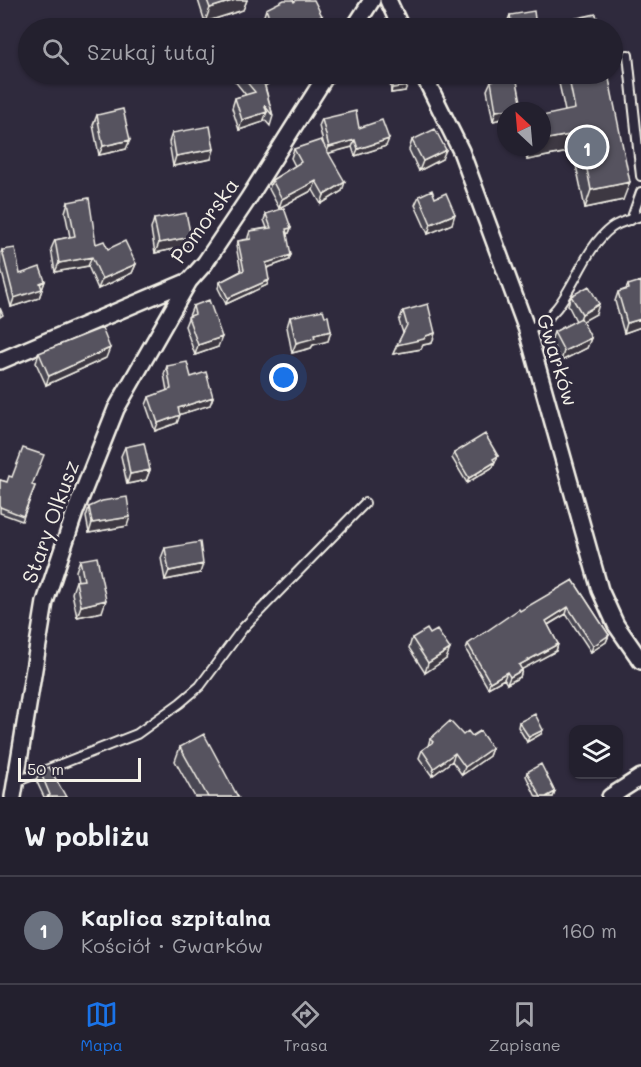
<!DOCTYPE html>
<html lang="pl">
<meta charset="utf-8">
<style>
:root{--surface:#23202e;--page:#2f2d3a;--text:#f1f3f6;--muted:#a3a3aa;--line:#403e4a;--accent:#1a73e8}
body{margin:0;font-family:Mali,sans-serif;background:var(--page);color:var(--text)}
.controls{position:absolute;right:18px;bottom:18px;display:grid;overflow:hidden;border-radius:12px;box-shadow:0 2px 4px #0004}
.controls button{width:54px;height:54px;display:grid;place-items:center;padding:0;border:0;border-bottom:2px solid var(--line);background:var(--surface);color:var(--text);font:30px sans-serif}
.compass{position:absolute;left:497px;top:102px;width:54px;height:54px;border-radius:50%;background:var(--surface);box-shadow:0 2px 4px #0004;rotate:334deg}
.scale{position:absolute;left:18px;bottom:15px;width:123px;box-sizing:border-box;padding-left:6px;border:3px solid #f4f1e8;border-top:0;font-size:16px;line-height:21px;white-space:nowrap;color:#f4f1e8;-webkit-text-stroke:4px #2f2a3d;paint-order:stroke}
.you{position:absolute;left:284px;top:378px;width:21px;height:21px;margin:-15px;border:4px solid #fff;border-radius:50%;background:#1a73e8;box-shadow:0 0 0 9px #1a73e833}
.badge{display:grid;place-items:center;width:39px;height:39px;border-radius:50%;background:var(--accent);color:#fff;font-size:20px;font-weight:700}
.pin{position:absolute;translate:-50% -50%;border:3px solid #fff;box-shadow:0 2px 6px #0006}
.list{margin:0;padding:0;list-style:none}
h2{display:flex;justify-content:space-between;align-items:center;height:78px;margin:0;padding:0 24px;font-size:26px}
h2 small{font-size:20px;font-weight:400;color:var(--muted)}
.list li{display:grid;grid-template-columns:39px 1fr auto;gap:18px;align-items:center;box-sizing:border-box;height:108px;padding:0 24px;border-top:2px solid var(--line)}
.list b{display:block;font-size:22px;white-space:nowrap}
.list p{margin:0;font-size:20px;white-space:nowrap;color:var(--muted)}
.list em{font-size:20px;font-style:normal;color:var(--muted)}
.icon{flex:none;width:33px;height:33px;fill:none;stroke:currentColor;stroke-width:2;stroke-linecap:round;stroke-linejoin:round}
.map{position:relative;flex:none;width:641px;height:797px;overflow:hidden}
.search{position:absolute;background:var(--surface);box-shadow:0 2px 4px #0004;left:18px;right:18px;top:18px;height:66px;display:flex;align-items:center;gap:15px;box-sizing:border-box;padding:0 21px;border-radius:33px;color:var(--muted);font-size:22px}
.sheet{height:186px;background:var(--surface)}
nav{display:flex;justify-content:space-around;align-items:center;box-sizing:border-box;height:84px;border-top:2px solid var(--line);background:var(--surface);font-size:16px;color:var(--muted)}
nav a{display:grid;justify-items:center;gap:3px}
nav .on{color:var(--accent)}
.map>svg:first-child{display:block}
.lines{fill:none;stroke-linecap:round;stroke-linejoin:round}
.lane-casing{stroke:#f4f1e8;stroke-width:12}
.street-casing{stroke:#f4f1e8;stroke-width:20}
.lane{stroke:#2f2a3d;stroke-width:8}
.street{stroke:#2f2a3d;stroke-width:15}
.wall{fill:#4a4752;stroke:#f4f1e8;stroke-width:1.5}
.shaded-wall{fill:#3c3942;stroke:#f4f1e8;stroke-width:1.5}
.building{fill:#56525f;stroke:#f4f1e8;stroke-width:1.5}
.labels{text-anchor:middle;stroke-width:6;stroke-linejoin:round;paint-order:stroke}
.street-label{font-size:21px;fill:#f4f1e8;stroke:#2f2a3d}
</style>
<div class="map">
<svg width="641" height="797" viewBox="0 0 641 797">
<rect width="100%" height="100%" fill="#2f2a3d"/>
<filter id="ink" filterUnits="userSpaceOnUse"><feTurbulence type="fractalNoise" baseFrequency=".0167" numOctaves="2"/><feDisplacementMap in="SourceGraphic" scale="12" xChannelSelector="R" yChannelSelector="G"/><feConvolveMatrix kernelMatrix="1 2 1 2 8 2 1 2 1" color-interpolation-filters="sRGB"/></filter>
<g filter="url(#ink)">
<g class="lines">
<g class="lane-casing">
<path id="lane" d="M628,55L641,176
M631,220L641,192
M527,330C571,315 576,255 611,228C619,222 632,219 641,216
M18,781L137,734L180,703L200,686L243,628L365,503"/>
</g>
<g class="street-casing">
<path id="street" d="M388,0L401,28
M354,28L372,0
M423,74L461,151L527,330L600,590L616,625L641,661
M0,361L189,281L205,263L248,199L327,74
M13,797L45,602L75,512L116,409L189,281
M610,797L641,777"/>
</g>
<use href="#lane" class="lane"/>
<use href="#street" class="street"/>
</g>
<path class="wall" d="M198,0H247L243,10L205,22Z
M294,2L322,16L317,28H264L262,22L266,9Z
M510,15L536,27L599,28H505Z
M230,74H272L269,83L265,86L273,116L270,126L264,119L263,122L239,130L232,108L235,98L246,95L230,75Z
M392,74L405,91L391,93L390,79Z
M557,74H608L623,200L585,208L573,151L527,160L524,147H542L565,111Z
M491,81L522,107L520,111H506V118L493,121L487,90Z
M97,115L126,149L99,155L93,125Z
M322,119L359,128L386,146L355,156L352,147L328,153L342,191L321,204L313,190L279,208L269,189L272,180L295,166L291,158L294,149L324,146L319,126Z
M172,133L214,149L211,159L173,166L169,142Z
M412,140L442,159L419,171L409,150Z
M419,196L435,198L452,224L428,234L415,205Z
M68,202L96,244L108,249L136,264L132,273L98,289L88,266L55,272L51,249L55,240L70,237L65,212Z
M266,214L291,228L289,233L287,234L289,260L267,268V285L226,304L218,288L220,282L241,271L236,246L238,241L248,239V237L250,231L267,228L264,220Z
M154,219L187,246L155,253L151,229Z
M2,250L20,274L45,281L39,298L11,307L0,265V255Z
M628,285L641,327L624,333L615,301L618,292L626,289Z
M571,296L596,314L582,321L591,338L587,348L561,361L551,341L554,332L576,321L568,305Z
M193,306L218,347L195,355L185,326Z
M403,311L435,333L432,343L423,345L421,349L393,354L397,345L403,333L399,321Z
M290,317L331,331L328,341L313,345L311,348L292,353L287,327Z
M39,353L106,358L46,385L36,363Z
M167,366L191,377L213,397L210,405L180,414L177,423L155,431L146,405L149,397L167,391L164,374Z
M125,447L150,470L146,480L127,484L121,456Z
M454,453L498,456L493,467L467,483L452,458Z
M0,480L7,482L35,486L22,521L0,513Z
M89,507L127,526L89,533L86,517Z
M165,548L200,573L165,580L161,558Z
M80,560L102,612L77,617L72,593L76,581H78L76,571Z
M573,580L609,635L606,642L591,652L566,614L548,625L558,644L556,651L521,669L522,670L520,677L507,684L504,679L488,688L466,650L468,644Z
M412,638L446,659L425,673L409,648Z
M519,722L541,734L527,742L518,727Z
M463,735L472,736L492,748L489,756L462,775L452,761L432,776L419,758L422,750L428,746L430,739Z
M180,747L238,797H195L175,761Z
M40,771L66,797H44L36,780Z
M527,772L555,792L553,797H536L526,776Z"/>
<path class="shaded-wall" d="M235,0H247L243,10L205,22L210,8Z
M322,16L317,28H305L307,23Z
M272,74L269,83L260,90L263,80Z
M447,74H461L445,79Z
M407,86L405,91L391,93L392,88Z
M522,107L520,111H506V118L493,121L496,111Z
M267,112L263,122L239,130L242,120Z
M580,133L573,151L527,160L531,147H542V140Z
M389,139L386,146L355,156L358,149Z
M130,140L126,149L99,155L103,146Z
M355,140L352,147L326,154L329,147Z
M214,149L211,159L173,166L176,156Z
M446,150L442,159L419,171L423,161Z
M316,181L313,190L279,208L282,199Z
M345,182L342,191L321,204L324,195Z
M630,182L623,200L585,208L591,190Z
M455,214L452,224L428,234L431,224Z
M291,228L289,233L284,234L286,229Z
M191,237L187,246L155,253L159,243Z
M291,255L289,260L264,269L266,263Z
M92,257L88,266L55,272L59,263Z
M136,264L132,273L98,289L102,279Z
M269,280L267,285L226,304L228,298Z
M45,281L39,298L11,307L14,298Z
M599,304L596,314L578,324L582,314Z
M641,319V327L624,333L627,323Z
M331,331L328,341L313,345L311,348L292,353L296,343L314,335Z
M435,333L432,343L423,345L421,349L393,354L397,345Z
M222,337L218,347L195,355L198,345Z
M591,338L587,348L561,361L564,351Z
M110,348L106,358L46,385L49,376Z
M213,397L210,405L175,416L178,408Z
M180,415L177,423L155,431L158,423Z
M495,462L493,467L467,483L469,478Z
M150,470L146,480L127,484L130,474Z
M130,517L127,526L89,533L92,523Z
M203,564L200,573L165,580L169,571Z
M106,600L102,612L77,617L81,606Z
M568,607L566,614L544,627L546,621Z
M609,635L606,642L591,652L593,646Z
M558,644L556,651L517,672L519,665Z
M450,649L446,659L425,673L428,663Z
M522,670L520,677L507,684L510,677Z
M507,672L504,679L488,688L490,682Z
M543,730L541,734L527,742L529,737Z
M492,748L489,756L462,775L465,767Z
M455,753L452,761L432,776L434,768Z
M555,792L553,797H546Z"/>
<path class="building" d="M207,0H235L210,8Z
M284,0H293L294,2L297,0H314L322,16L307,23L310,28H273L266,9Z
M534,11L536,27L596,14L599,28H512L510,15Z
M240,74H271L263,80L273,116L264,105L267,112L242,120L235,98L255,92Z
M392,74H406L407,86L392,88Z
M568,74H608L630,182L591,190L580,133L542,140V116L575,109Z
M516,76L522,107L496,111L491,81Z
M123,109L130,140L103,146L97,115Z
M356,111L359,128L382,120L389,139L358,149L355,140L329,147L322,119Z
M210,126L214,149L176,156L172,133Z
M435,129L446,150L423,161L412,140Z
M321,140L345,182L324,195L316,181L282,199L272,180L301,162L294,149Z
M432,190L435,198L446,193L455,214L431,224L419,196Z
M89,198L96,244L104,241L108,249L125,241L136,264L102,279L92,257L59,263L55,240L75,236L68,202Z
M284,208L291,228L286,229L291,255L266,263L269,280L228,298L220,282L244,270L238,241L251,239L250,231L271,228L266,214Z
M186,213L191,237L159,243L154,219Z
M15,248L20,274L40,267L45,281L40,283L42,289L14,298L2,250Z
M641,281V319L627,323L618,292L629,289L628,285Z
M589,286L599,304L582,314L571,296Z
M209,300L222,337L198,345L188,317L195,314L193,306Z
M428,304L435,333L426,336L424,339L397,345L407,325L403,311Z
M0,308L3,315L0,317Z
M323,310L325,316H328L331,331L314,335L315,338L296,343L290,317Z
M581,318L591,338L564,351L554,332Z
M102,328L110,348L49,376L39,353Z
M187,362L191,377L206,372L213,397L178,408L180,415L158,423L149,397L171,389L167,366Z
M485,434L498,456L493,459L495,462L469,478L454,453Z
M144,443L150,470L130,474L125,447Z
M23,448L44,455L32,485L35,486L23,516L0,507V480L7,482L9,476L12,477Z
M127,497L130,517L92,523L89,507L102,501Z
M200,542L203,564L169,571L165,548Z
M97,557L106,600L81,606L76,581L84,580L80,560Z
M573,580L609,635L593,646L568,607L546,621L558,644L519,665L522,670L510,677L507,672L490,682L468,644L519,609L520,611Z
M427,629L430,634L437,630L450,649L428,663L412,638Z
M535,714L543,730L529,737L519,722Z
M450,721L463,735L468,731L472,736L480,731L492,748L465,767L455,753L434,768L422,750L433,742L430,739Z
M204,734L238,797H208L180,747Z
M541,764L555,792L546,797H541L527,772Z
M49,767L66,797H46L50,795L40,771Z"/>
</g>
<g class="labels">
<g class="street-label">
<text transform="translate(205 221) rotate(-54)" y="7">Pomorska</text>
<text transform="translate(557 360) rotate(73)" y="7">Gwarków</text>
<text transform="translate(51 522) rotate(-70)" y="7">Stary Olkusz</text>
</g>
</g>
</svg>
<div class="controls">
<button><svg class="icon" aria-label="layers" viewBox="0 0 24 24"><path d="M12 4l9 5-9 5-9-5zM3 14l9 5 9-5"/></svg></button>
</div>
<svg class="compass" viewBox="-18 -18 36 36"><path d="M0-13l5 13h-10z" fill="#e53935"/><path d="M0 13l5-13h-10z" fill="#a3a3aa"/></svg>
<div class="scale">50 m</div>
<div class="you"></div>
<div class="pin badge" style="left:587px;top:147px;background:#6b7280">1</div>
<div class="search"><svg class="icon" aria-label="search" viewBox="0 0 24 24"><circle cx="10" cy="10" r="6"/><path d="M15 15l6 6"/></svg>Szukaj tutaj</div>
</div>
<section class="sheet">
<h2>W pobliżu<small></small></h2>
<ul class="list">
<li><span class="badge" style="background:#6b7280">1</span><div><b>Kaplica szpitalna</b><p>Kościół · Gwarków</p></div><em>160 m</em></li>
</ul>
</section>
<nav>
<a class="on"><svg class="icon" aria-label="map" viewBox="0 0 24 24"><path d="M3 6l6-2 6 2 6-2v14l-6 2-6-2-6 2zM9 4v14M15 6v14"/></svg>Mapa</a>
<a><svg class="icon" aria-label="directions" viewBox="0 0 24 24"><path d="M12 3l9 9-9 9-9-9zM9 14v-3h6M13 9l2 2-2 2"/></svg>Trasa</a>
<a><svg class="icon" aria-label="saved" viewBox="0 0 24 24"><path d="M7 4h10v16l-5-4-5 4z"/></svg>Zapisane</a>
</nav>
